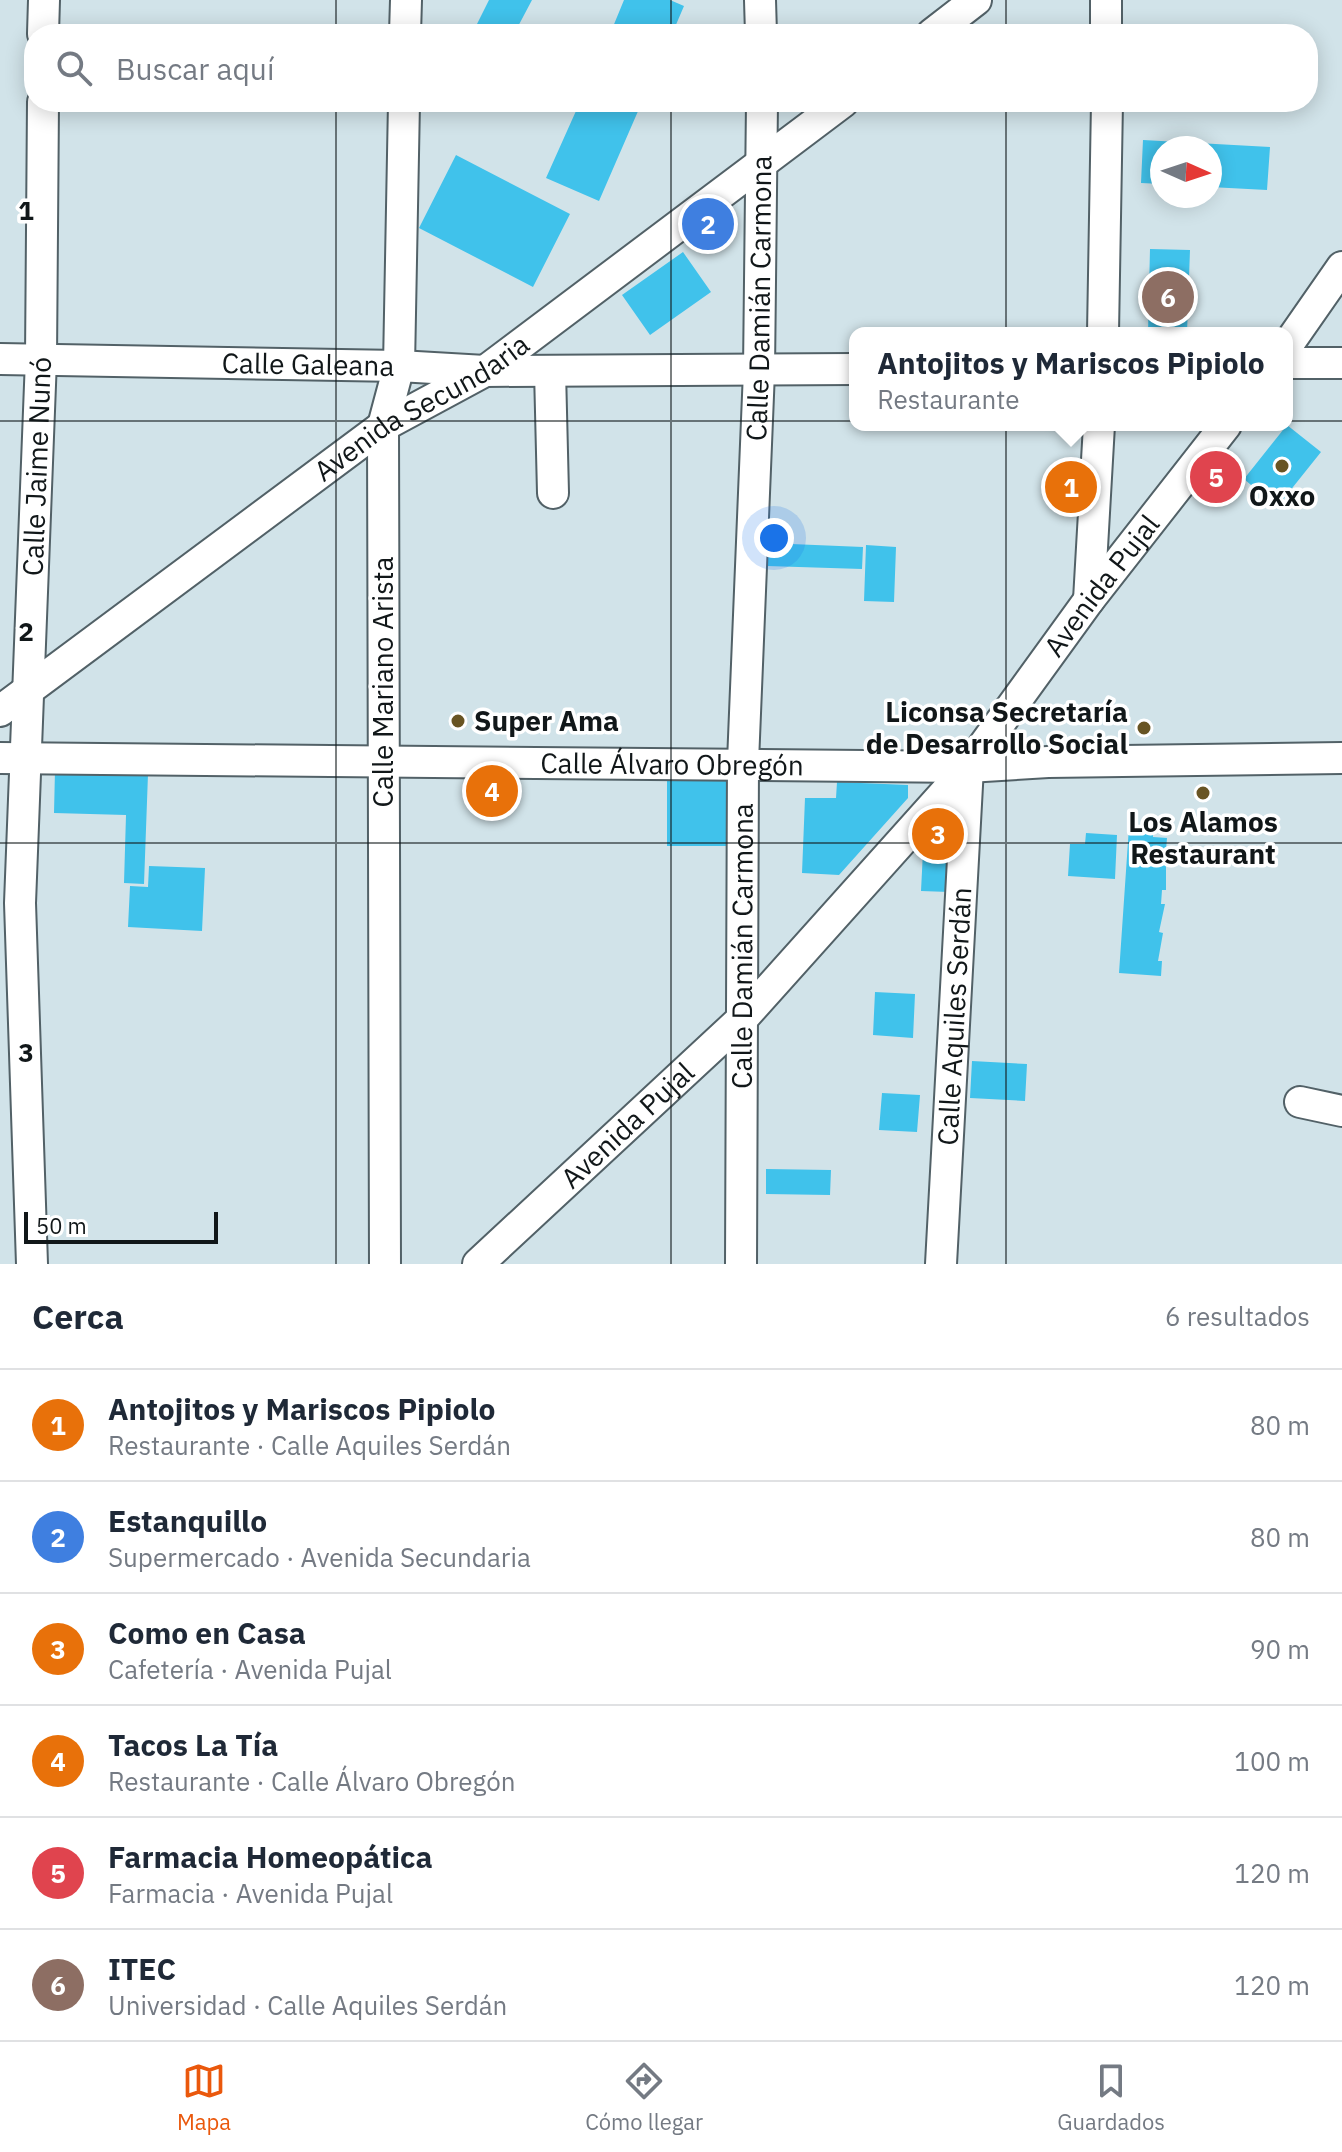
<!DOCTYPE html>
<html lang="es">
<meta charset="utf-8">
<style>
:root{--surface:#fff;--page:#f6f6f7;--text:#1f2937;--muted:#747a83;--line:#e0e1e3;--accent:#ea580c}
body{margin:0;font-family:"IBM Plex Sans",sans-serif;background:var(--page);color:var(--text)}
.compass{position:absolute;left:1150px;top:136px;width:72px;height:72px;border-radius:50%;background:var(--surface);box-shadow:0 4px 20px #0003;rotate:93deg}
.scale{position:absolute;left:24px;bottom:20px;width:194px;box-sizing:border-box;padding-left:8px;border:4px solid #111719;border-top:0;font-size:22px;line-height:28px;white-space:nowrap;color:#111719;-webkit-text-stroke:6px #fff;paint-order:stroke}
.you{position:absolute;left:774px;top:538px;width:28px;height:28px;margin:-20px;border:6px solid #fff;border-radius:50%;background:#1a73e8;box-shadow:0 0 0 12px #1a73e833}
.badge{display:grid;place-items:center;width:52px;height:52px;border-radius:50%;background:var(--accent);color:#fff;font-size:26px;font-weight:700}
.pin{position:absolute;translate:-50% -50%;border:4px solid #fff;box-shadow:0 2px 8px #0006}
.popup{position:absolute;left:849px;top:327px;width:444px;height:104px;box-sizing:border-box;display:grid;place-content:center;border-radius:16px;background:var(--surface);filter:drop-shadow(0 2px 6px #0005);font-size:26px;white-space:nowrap;color:var(--muted)}
.popup b{font-size:30px;color:var(--text)}
.popup::after{content:'';position:absolute;left:50%;top:100%;margin-left:-16px;border:16px solid transparent;border-top-color:var(--surface)}
.list{margin:0;padding:0;list-style:none}
h2{display:flex;justify-content:space-between;align-items:center;height:104px;margin:0;padding:0 32px;font-size:34px}
h2 small{font-size:26px;font-weight:400;color:var(--muted)}
.list li{display:grid;grid-template-columns:52px 1fr auto;gap:24px;align-items:center;box-sizing:border-box;height:112px;padding:0 32px;border-top:2px solid var(--line)}
.list b{display:block;font-size:30px;white-space:nowrap}
.list p{margin:0;font-size:26px;white-space:nowrap;color:var(--muted)}
.list em{font-size:26px;font-style:normal;color:var(--muted)}
.icon{flex:none;width:44px;height:44px;fill:none;stroke:currentColor;stroke-width:2;stroke-linecap:round;stroke-linejoin:round}
.map{position:relative;flex:none;width:1342px;height:1264px;overflow:hidden}
.search{position:absolute;background:var(--surface);box-shadow:0 4px 20px #0003;left:24px;right:24px;top:24px;height:88px;display:flex;align-items:center;gap:20px;box-sizing:border-box;padding:0 28px;border-radius:32px;color:var(--muted);font-size:30px}
.sheet{height:776px;background:var(--surface)}
nav{display:flex;justify-content:space-around;align-items:center;box-sizing:border-box;height:112px;border-top:2px solid var(--line);background:var(--surface);font-size:22px;color:var(--muted)}
nav a{display:grid;justify-items:center;gap:4px}
nav .on{color:var(--accent)}
.map>svg:first-child{display:block}
.building{fill:#40c2eb}
.lines{fill:none;stroke-linecap:round;stroke-linejoin:round}
.minor-casing{stroke:#526167;stroke-width:34}
.minor{stroke:#fff;stroke-width:30}
.grid{fill:none;stroke:#111719;stroke-width:2;stroke-opacity:0.55}
.poi-dot{fill:#685423;stroke:#fff;stroke-width:3}
.labels{text-anchor:middle;stroke-width:7;stroke-linejoin:round;paint-order:stroke}
.street-label{font-size:28px;fill:#111719;stroke:#fff}
.poi-label{font-size:28px;font-weight:bold;fill:#111719;stroke:#fff}
.grid-label{font-size:26px;text-anchor:middle;font-weight:bold;fill:#111719;stroke:#fff;stroke-width:7;stroke-linejoin:round;paint-order:stroke}
</style>
<div class="map">
<svg width="1342" height="1264" viewBox="0 0 1342 1264">
<rect width="100%" height="100%" fill="#d1e3e9"/>
<path class="building" d="M489,0H532L514,34H491L476,26Z
M624,0H670L684,6L672,34H610Z
M580,102H642L599,201L546,178Z
M1143,140L1270,147L1267,190L1210,187V148H1162V184L1141,183Z
M456,155L570,214L533,287L419,228Z
M1150,249L1190,250L1187,333H1148Z
M683,252L711,292L650,335L622,295Z
M1287,425L1321,452L1277,507L1244,479Z
M767,543L863,547L862,569L767,566Z
M866,545L896,547L894,602L864,601Z
M55,770L148,774L144,884L124,883L126,815L54,813Z
M667,780H727V846H667Z
M837,782L908,785V798L839,875L802,873L805,798H836Z
M1129,827L1153,830V837L1167,838L1166,850H1170L1169,862H1166V890H1162L1161,904H1165L1159,932L1163,933L1158,961H1162L1161,976L1119,973Z
M1086,833L1117,835L1115,879L1068,876L1070,844H1085Z
M923,851L951,852L949,892L921,891Z
M149,866L205,868L202,931L128,927L130,886L148,887Z
M875,992L915,994L913,1038L873,1035Z
M972,1061L1027,1064L1025,1101L970,1098Z
M882,1093L920,1095L917,1132L879,1130Z
M766,1169L831,1170L830,1195L766,1194Z"/>
<g class="lines">
<g class="minor-casing">
<g id="minor">
<path d="M760,0L761,34"/>
<path d="M1106,0V34"/>
<path d="M43,34L44,0"/>
<path d="M405,34L406,0"/>
<path d="M932,34L976,0"/>
<path d="M1103,333L1107,102"/>
<path d="M1287,346L1342,267"/>
<path id="s1" d="M0,359L399,366L485,371L855,369"/>
<path d="M1287,363H1342"/>
<path d="M550,371L553,493"/>
<path d="M1089,600L1099,425"/>
<path id="s2" d="M0,711L383,426L485,371L843,102"/>
<path id="s3" d="M0,758L968,767L1048,762L1342,758"/>
<path d="M1300,1102L1342,1111"/>
<path id="s4" d="M32,1264L20,903L41,359L43,102"/>
<path d="M385,1264L383,426L399,366L404,102"/>
<path id="s5" d="M478,1264L743,1018L968,767L1089,600L1226,425"/>
<path id="s6" d="M741,1264L743,762L759,371L762,102"/>
<path id="s7" d="M941,1264L968,767"/>
</g>
</g>
<use href="#minor" class="minor"/>
</g>
<path class="grid" d="M336,0V34M671,0V34M1006,0V34M336,102V1264M671,102V1264M1006,102V1264M0,421H1342M0,843H1342"/>
<g class="poi-dot">
<circle cx="1282" cy="466" r="8"/>
<circle cx="458" cy="721" r="8"/>
<circle cx="1144" cy="728" r="8"/>
<circle cx="1203" cy="793" r="8"/>
</g>
<g class="labels">
<g class="street-label">
<text dy="10" stroke="none"><textPath href="#s6" startOffset="966">Calle Damián Carmona</textPath></text>
<text dy="10" stroke="none"><textPath href="#s1" startOffset="308">Calle Galeana</textPath></text>
<text dy="10" stroke="none"><textPath href="#s2" startOffset="520">Avenida Secundaria</textPath></text>
<text dy="10" stroke="none"><textPath href="#s4" startOffset="798">Calle Jaime Nunó</textPath></text>
<text dy="10" stroke="none"><textPath href="#s5" startOffset="924">Avenida Pujal</textPath></text>
<text transform="translate(383 682) rotate(-90)" y="10">Calle Mariano Arista</text>
<text dy="10" stroke="none"><textPath href="#s3" startOffset="672">Calle Álvaro Obregón</textPath></text>
<text dy="10" stroke="none"><textPath href="#s6" startOffset="318">Calle Damián Carmona</textPath></text>
<text dy="10" stroke="none"><textPath href="#s7" startOffset="248">Calle Aquiles Serdán</textPath></text>
<text dy="10" stroke="none"><textPath href="#s5" startOffset="204">Avenida Pujal</textPath></text>
</g>
<g class="poi-label">
<text x="1282" y="506">Oxxo</text>
<text x="1128" y="722" text-anchor="end">Liconsa Secretaría<tspan x="1128" dy="32">de Desarrollo Social</tspan></text>
<text x="474" y="731" text-anchor="start">Super Ama</text>
<text x="1203" y="832">Los Alamos<tspan x="1203" dy="32">Restaurant</tspan></text>
</g>
</g>
<g class="grid-label">
<text x="26" y="220">1</text>
<text x="26" y="641">2</text>
<text x="26" y="1062">3</text>
</g>
</svg>
<svg class="compass" viewBox="-18 -18 36 36"><path d="M0-13l5 13h-10z" fill="#e53935"/><path d="M0 13l5-13h-10z" fill="#747a83"/></svg>
<div class="scale">50 m</div>
<div class="you"></div>
<div class="pin badge" style="left:1071px;top:487px;background:#e8710a">1</div>
<div class="popup"><b>Antojitos y Mariscos Pipiolo</b>Restaurante</div>
<div class="pin badge" style="left:708px;top:224px;background:#3f7fe0">2</div>
<div class="pin badge" style="left:938px;top:834px;background:#e8710a">3</div>
<div class="pin badge" style="left:492px;top:791px;background:#e8710a">4</div>
<div class="pin badge" style="left:1216px;top:477px;background:#e0444e">5</div>
<div class="pin badge" style="left:1168px;top:297px;background:#8d6e63">6</div>
<div class="search"><svg class="icon" aria-label="search" viewBox="0 0 24 24"><circle cx="10" cy="10" r="6"/><path d="M15 15l6 6"/></svg>Buscar aquí</div>
</div>
<section class="sheet">
<h2>Cerca<small>6 resultados</small></h2>
<ul class="list">
<li><span class="badge" style="background:#e8710a">1</span><div><b>Antojitos y Mariscos Pipiolo</b><p>Restaurante · Calle Aquiles Serdán</p></div><em>80 m</em></li>
<li><span class="badge" style="background:#3f7fe0">2</span><div><b>Estanquillo</b><p>Supermercado · Avenida Secundaria</p></div><em>80 m</em></li>
<li><span class="badge" style="background:#e8710a">3</span><div><b>Como en Casa</b><p>Cafetería · Avenida Pujal</p></div><em>90 m</em></li>
<li><span class="badge" style="background:#e8710a">4</span><div><b>Tacos La Tía</b><p>Restaurante · Calle Álvaro Obregón</p></div><em>100 m</em></li>
<li><span class="badge" style="background:#e0444e">5</span><div><b>Farmacia Homeopática</b><p>Farmacia · Avenida Pujal</p></div><em>120 m</em></li>
<li><span class="badge" style="background:#8d6e63">6</span><div><b>ITEC</b><p>Universidad · Calle Aquiles Serdán</p></div><em>120 m</em></li>
</ul>
</section>
<nav>
<a class="on"><svg class="icon" aria-label="map" viewBox="0 0 24 24"><path d="M3 6l6-2 6 2 6-2v14l-6 2-6-2-6 2zM9 4v14M15 6v14"/></svg>Mapa</a>
<a><svg class="icon" aria-label="directions" viewBox="0 0 24 24"><path d="M12 3l9 9-9 9-9-9zM9 14v-3h6M13 9l2 2-2 2"/></svg>Cómo llegar</a>
<a><svg class="icon" aria-label="saved" viewBox="0 0 24 24"><path d="M7 4h10v16l-5-4-5 4z"/></svg>Guardados</a>
</nav>
